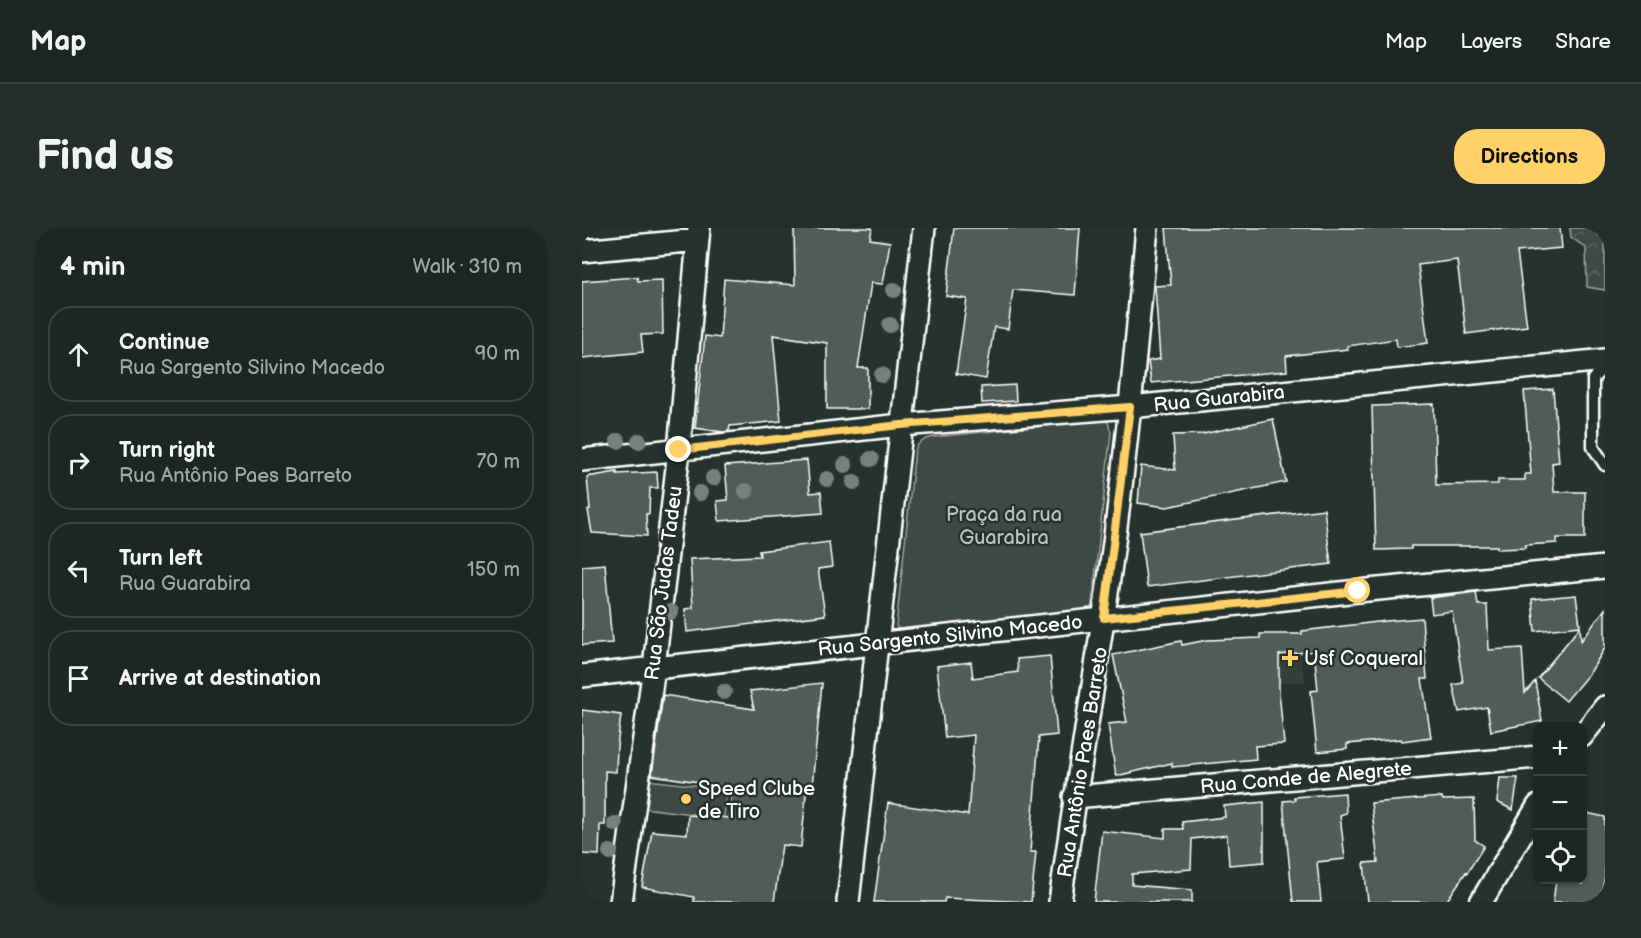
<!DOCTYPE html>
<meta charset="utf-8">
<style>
:root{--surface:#1c2622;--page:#252e2a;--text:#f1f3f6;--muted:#a0a5a5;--line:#3a4340;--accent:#ffd166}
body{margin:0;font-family:"Balsamiq Sans",sans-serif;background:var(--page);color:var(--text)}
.controls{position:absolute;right:18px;bottom:18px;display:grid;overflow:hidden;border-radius:12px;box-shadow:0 2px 4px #0004}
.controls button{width:54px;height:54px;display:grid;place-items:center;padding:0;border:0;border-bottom:2px solid var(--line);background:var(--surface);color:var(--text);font:30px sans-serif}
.stop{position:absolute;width:18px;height:18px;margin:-14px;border:4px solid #ffd166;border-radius:50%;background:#fff}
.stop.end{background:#ffd166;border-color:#fff;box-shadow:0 2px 6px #0008}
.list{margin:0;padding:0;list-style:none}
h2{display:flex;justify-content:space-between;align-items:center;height:78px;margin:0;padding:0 24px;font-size:26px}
h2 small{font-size:20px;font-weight:400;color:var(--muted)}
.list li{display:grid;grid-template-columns:39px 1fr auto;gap:18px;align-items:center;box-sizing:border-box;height:96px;margin:0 12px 12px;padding:0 12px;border:2px solid var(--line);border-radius:24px}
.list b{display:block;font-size:22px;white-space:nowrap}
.list p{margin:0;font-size:20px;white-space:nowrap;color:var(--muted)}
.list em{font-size:20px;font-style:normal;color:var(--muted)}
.icon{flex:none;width:33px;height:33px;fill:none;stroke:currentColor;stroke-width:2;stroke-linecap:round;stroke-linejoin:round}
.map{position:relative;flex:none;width:1023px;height:674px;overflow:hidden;border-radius:24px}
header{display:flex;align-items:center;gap:36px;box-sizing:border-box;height:84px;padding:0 30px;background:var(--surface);border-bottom:2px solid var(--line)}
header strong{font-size:28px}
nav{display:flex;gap:33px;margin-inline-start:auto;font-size:21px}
.intro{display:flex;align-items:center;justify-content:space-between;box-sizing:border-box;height:144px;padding:0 36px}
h1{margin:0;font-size:42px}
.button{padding:15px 27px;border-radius:24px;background:var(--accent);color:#111;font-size:21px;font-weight:700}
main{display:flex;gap:36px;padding:0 36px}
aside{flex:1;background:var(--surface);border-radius:24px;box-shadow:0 2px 4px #0004}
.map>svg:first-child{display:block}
.built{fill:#333f3a}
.green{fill:#3e4944;stroke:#9ea4a2;stroke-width:1.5}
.forest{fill:url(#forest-crowns);stroke:#9ea4a2;stroke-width:1.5}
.building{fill:#515c57;stroke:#fff;stroke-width:1.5}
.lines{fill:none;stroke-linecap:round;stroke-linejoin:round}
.service-casing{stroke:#fff;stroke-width:15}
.minor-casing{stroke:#fff;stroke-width:26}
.service{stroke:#26332d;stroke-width:10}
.minor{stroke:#26332d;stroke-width:21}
.tree{fill:#78807d}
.route{stroke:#ffd166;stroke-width:8}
.poi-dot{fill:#ffd166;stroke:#26332d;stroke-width:2}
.labels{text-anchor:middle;stroke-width:5;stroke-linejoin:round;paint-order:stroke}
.street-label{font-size:20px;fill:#fff;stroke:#26332d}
.park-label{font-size:20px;fill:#bbbfbe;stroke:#26332d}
.poi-label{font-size:20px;fill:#fff;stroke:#26332d;text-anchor:start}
</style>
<header>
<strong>Map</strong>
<nav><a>Map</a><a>Layers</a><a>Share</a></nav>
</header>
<div class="intro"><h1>Find us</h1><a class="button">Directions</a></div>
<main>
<aside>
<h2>4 min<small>Walk · 310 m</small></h2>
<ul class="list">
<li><svg class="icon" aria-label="ahead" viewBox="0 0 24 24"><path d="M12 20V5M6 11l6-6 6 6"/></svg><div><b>Continue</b><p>Rua Sargento Silvino Macedo</p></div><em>90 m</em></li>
<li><svg class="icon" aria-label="right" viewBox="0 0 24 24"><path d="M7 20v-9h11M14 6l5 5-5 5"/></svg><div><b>Turn right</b><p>Rua Antônio Paes Barreto</p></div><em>70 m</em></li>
<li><svg class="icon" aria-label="left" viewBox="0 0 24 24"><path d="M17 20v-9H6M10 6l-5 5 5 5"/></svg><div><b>Turn left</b><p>Rua Guarabira</p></div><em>150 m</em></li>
<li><svg class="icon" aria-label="arrive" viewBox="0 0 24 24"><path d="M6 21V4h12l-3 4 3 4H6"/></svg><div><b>Arrive at destination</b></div></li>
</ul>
</aside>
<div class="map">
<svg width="1023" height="674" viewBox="0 0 1023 674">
<defs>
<pattern id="forest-crowns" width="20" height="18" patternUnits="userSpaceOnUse" patternTransform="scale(1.5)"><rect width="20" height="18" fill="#3e4944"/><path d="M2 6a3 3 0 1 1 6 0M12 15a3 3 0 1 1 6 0" fill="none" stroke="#5b6460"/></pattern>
</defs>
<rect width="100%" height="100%" fill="#26332d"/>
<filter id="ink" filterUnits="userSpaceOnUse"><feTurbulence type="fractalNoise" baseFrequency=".0167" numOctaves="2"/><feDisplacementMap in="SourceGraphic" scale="12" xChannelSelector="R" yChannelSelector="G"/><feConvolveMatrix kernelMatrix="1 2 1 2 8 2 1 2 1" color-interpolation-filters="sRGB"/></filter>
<g filter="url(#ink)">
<path class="built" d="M714,405L723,454L697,455V406Z"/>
<path class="green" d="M520,192L526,194L529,204L510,376L508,382L319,404L314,398L333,222C337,213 343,211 352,209Z
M65,552L145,561L142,590L62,580Z"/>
<path class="forest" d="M988,0H1014L1016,7L1023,6V62L1005,59L1004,20L989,9Z"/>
<path class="building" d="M212,0H290L288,11L308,14L301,56L289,55L276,140H286V181H245V115L191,107L199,193L148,198L147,203L141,204L113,200L123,108L138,110L142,51L213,57Z
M372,0H498L493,67L431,62L426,101L412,99L404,151L374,146L385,71L364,68Z
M584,0H978L980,20L935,24L945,98L884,106L875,32L836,37L846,115L815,119L814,111L765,118L766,121L704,128L705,143L569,155L566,133L578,131L573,58L589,57Z
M55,49L56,53L80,52L81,106L59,107L61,124L0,130V53Z
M433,157L434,173L400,175L399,159Z
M971,161L977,234L970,235L972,264H1003V310H975V315L943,317V320L915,321V318H829V321L794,322L790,178L852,176L854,257L916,256V252H943V246H949L942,163Z
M691,191L704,254L585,279L556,275L559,238L593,242L591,207L621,206Z
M225,232L228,265L239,264L241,285L137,293L135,273L146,272L143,238Z
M35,244V246L75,244L76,260H68L67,286H64L65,308L10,305L6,282L8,281L5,249Z
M742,281L749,336L565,359L558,304Z
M247,314L250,339L236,341L243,387L105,404L103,381L111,380L108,331L178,328L177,323Z
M23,336L30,415L0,417V338Z
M894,364L896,377H905L907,422L940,420L943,465L953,453L960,493L909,503L905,479L877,484L871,457L881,455L870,383L850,386L848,370Z
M994,367L998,398L953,403L950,371Z
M1023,381V420L1009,443L984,473L956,450L998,399L999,413Z
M840,390L845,451H840L849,509L820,513L819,511L765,516V521L735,524L729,463L736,462L732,423L697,427V463L702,516L673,518L674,531L590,539V535L534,548L526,496L545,494L531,427L599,413L600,417L625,412L678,410V406H720V403L804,393Z
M468,428L475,507L457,509L448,624H454L449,674L363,670L362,674H292L306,575L386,587L392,507L363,510L355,438L389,434L391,450L436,444L435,431Z
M240,455L230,558L225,557L219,619L200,617L192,674H112V669L60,659L70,603L105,606L106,587L147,590L150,559L70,547L81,467L172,481L168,463Z
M0,482L39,487L35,519L34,544L23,543V597H18L17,627L0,626Z
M918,550H936L931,582L915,574Z
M763,565L764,585L758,587L763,631L735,634L739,674H711L701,573L713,572L712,569Z
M860,569L861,572L892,571L893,612L902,618L885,645L884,644L864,674H786L782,635L796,634L789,575Z
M682,574V634L647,637L645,607L610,611L609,641L550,646V657L610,662V674H512L520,603L583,610V601H601L600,594L643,589L642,578Z
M1000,584L1023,589V648L1018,674H971L974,652L1000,656Z"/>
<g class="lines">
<g class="service-casing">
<path id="service" d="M1023,143H1018L1011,151V219L1023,237"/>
</g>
<g class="minor-casing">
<path id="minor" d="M0,23L116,12
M0,232L319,197L548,179L1023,132
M0,448L776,363L1023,339
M1000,508L1023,479
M492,569L956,529
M39,674L72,439L97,222L117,0
M266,674L342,0
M478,674C491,580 507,486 521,392C541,262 553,131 565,0
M899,674L956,578"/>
</g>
<use href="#service" class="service"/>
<use href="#minor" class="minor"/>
</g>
<g class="tree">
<circle cx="312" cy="62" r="8"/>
<circle cx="308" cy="97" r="8"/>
<circle cx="300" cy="147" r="8"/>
<circle cx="36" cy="213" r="8"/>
<circle cx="57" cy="213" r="8"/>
<circle cx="289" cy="231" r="8"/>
<circle cx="263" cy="237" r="8"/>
<circle cx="131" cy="250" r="8"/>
<circle cx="245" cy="251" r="8"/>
<circle cx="272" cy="254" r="8"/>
<circle cx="164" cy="263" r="8"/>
<circle cx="118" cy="265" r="8"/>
<circle cx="89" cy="384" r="8"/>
<circle cx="142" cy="464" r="8"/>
<circle cx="33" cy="596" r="8"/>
<circle cx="28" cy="624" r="8"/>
</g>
</g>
<g class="lines" filter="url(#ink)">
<path class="route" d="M97,222L319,197L548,179L522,390L776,363"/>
</g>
<g class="poi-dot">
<path d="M705 421h6v6h6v6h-6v6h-6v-6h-6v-6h6z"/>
<circle cx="104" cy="571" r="6"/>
</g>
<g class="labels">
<g class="street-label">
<text transform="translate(637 170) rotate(-6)" y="7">Rua Guarabira</text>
<text transform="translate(81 355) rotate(-83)" y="7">Rua São Judas Tadeu</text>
<text transform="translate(368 407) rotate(-6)" y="7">Rua Sargento Silvino Macedo</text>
<text transform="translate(500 534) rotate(-81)" y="7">Rua Antônio Paes Barreto</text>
<text transform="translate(724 549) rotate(-5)" y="7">Rua Conde de Alegrete</text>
</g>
<g class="park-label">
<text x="422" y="293">Praça da rua<tspan x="422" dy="23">Guarabira</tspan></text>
</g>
<g class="poi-label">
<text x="722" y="437">Usf Coqueral</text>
<text x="116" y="567">Speed Clube<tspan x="116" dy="23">de Tiro</tspan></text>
</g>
</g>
</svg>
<div class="controls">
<button>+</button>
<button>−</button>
<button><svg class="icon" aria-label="locate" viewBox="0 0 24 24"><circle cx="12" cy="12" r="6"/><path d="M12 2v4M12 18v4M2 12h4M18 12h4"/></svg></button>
</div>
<div class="stop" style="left:776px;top:363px"></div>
<div class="stop end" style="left:97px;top:222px"></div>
</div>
</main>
